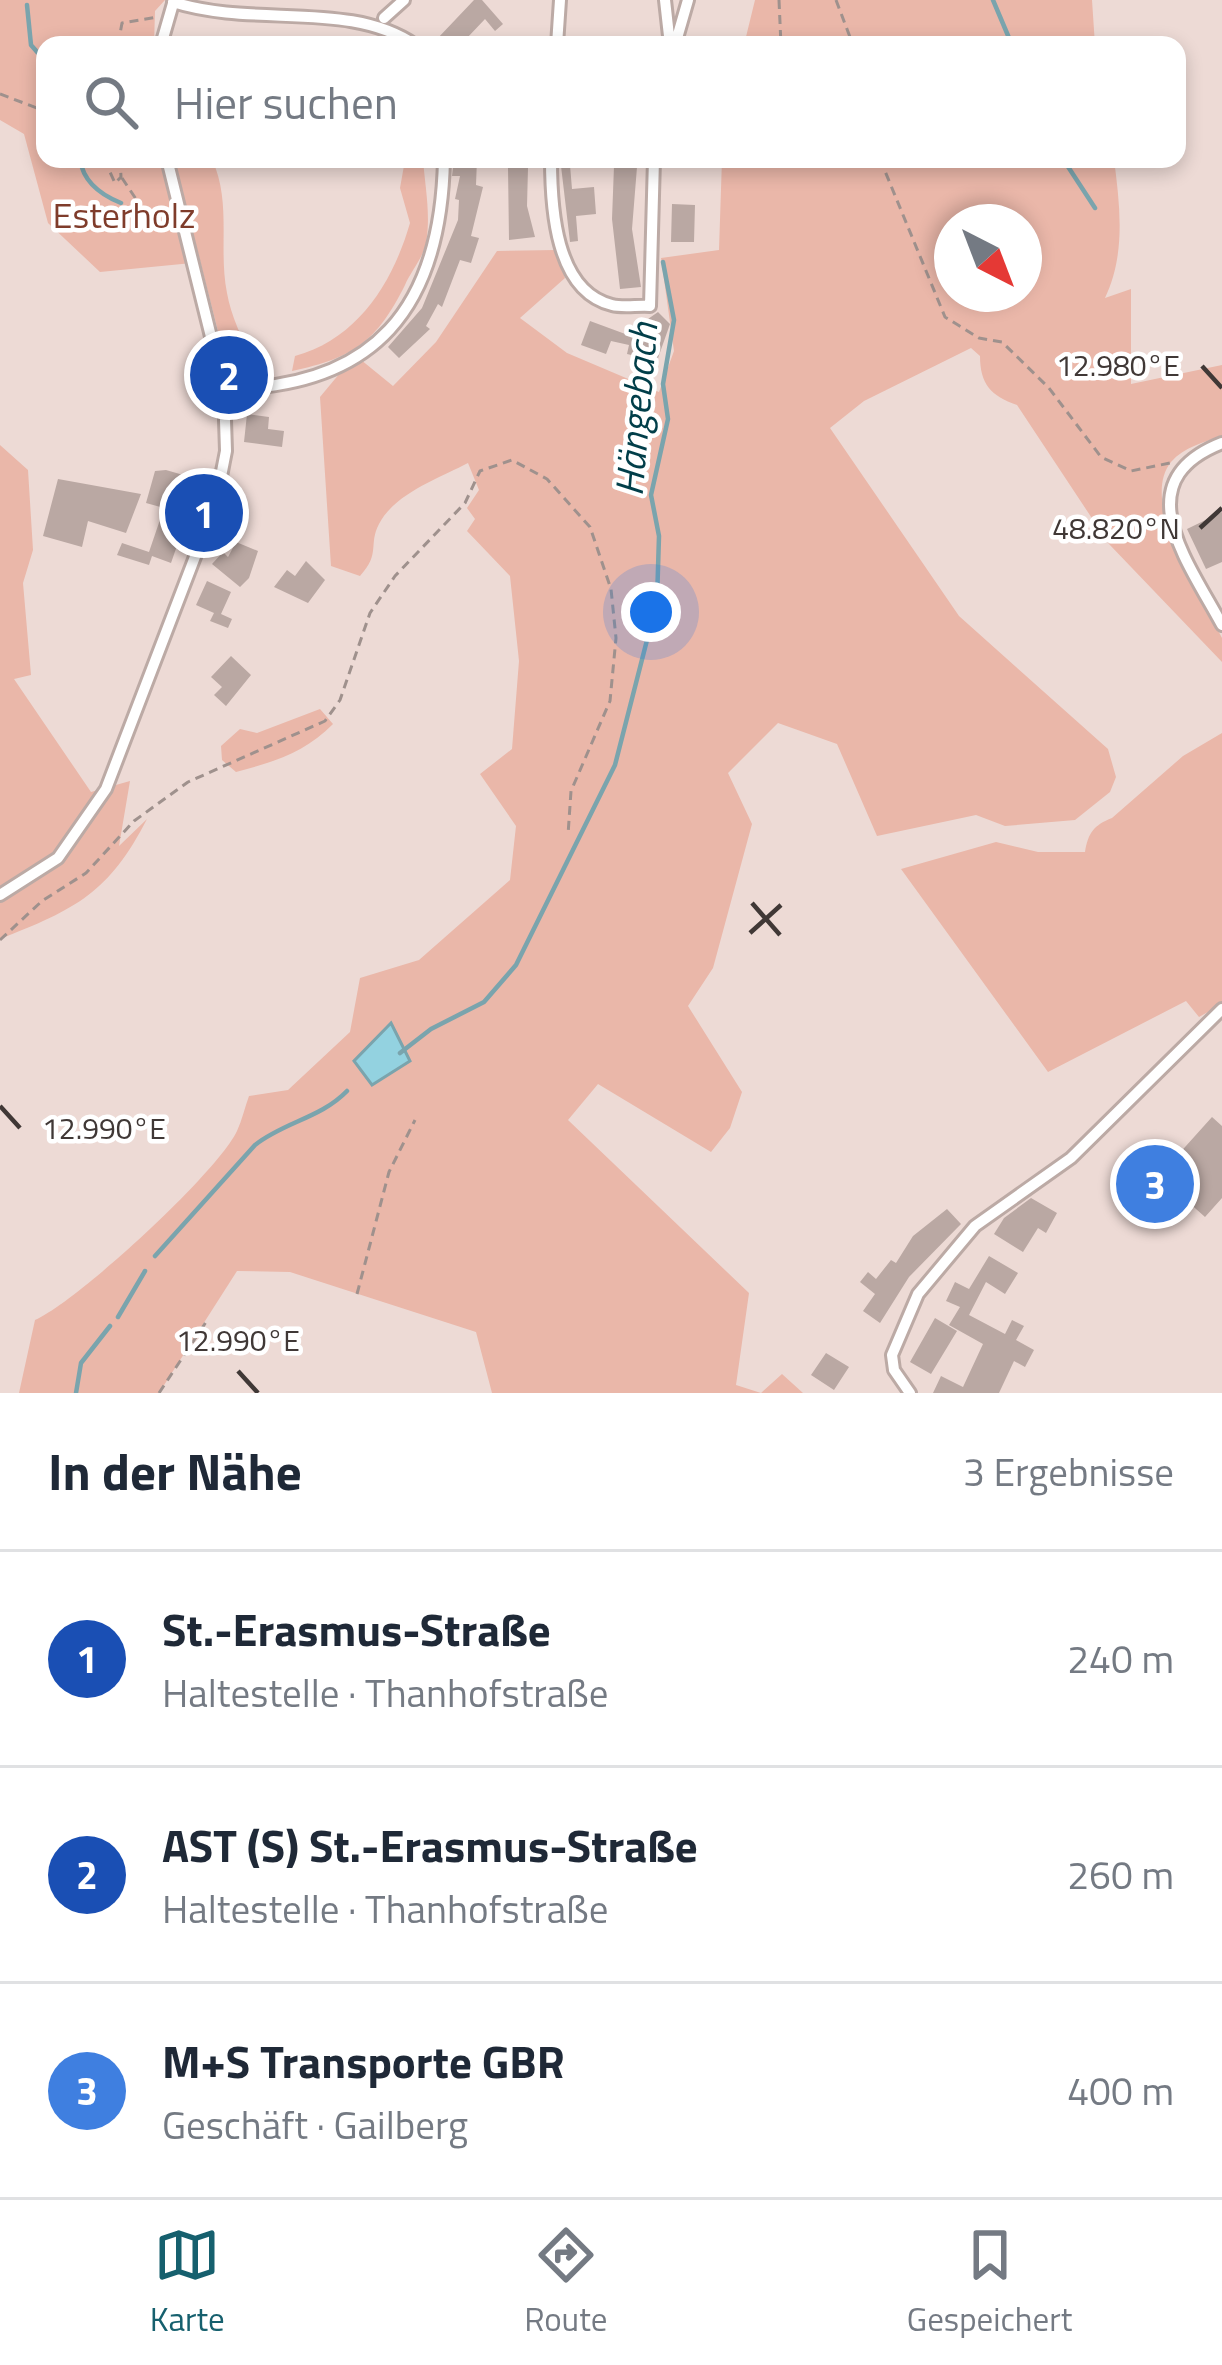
<!DOCTYPE html>
<html lang="de">
<meta charset="utf-8">
<style>
:root{--surface:#fff;--page:#f2f2f3;--text:#1f2937;--muted:#747a83;--line:#e0e1e3;--accent:#16606e}
body{margin:0;font-family:"Titillium Web",sans-serif;background:var(--page);color:var(--text)}
.compass{position:absolute;left:934px;top:204px;width:108px;height:108px;border-radius:50%;background:var(--surface);box-shadow:0 6px 18px #0003;rotate:138deg}
.you{position:absolute;left:651px;top:612px;width:42px;height:42px;margin:-30px;border:9px solid #fff;border-radius:50%;background:#1a73e8;box-shadow:0 0 0 18px #1a73e833}
.badge{display:grid;place-items:center;width:78px;height:78px;border-radius:50%;background:var(--accent);color:#fff;font-size:39px;font-weight:700}
.pin{position:absolute;translate:-50% -50%;border:6px solid #fff;box-shadow:0 3px 12px #0006}
.list{margin:0;padding:0;list-style:none}
h2{display:flex;justify-content:space-between;align-items:center;height:156px;margin:0;padding:0 48px;font-size:51px}
h2 small{font-size:39px;font-weight:400;color:var(--muted)}
.list li{display:grid;grid-template-columns:78px 1fr auto;gap:36px;align-items:center;box-sizing:border-box;height:216px;padding:0 48px;border-top:3px solid var(--line)}
.list b{display:block;font-size:45px;white-space:nowrap}
.list p{margin:0;font-size:39px;white-space:nowrap;color:var(--muted)}
.list em{font-size:39px;font-style:normal;color:var(--muted)}
.icon{flex:none;width:66px;height:66px;fill:none;stroke:currentColor;stroke-width:2;stroke-linecap:round;stroke-linejoin:round}
.map{position:relative;flex:none;width:1222px;height:1393px;overflow:hidden}
.search{position:absolute;background:var(--surface);box-shadow:0 6px 18px #0003;left:36px;right:36px;top:36px;height:132px;display:flex;align-items:center;gap:30px;box-sizing:border-box;padding:0 42px;border-radius:24px;color:var(--muted);font-size:45px}
.sheet{height:804px;background:var(--surface)}
nav{display:flex;justify-content:space-around;align-items:center;box-sizing:border-box;height:168px;border-top:3px solid var(--line);background:var(--surface);font-size:33px;color:var(--muted)}
nav a{display:grid;justify-items:center;gap:6px}
nav .on{color:var(--accent)}
.map>svg:first-child{display:block}
.green{fill:#eab7a9;fill-rule:evenodd}
.water{fill:#93d2e0;stroke:#7aa4ad;stroke-width:3}
.lines{fill:none;stroke-linecap:round;stroke-linejoin:round}
.stream{stroke:#7aa4ad;stroke-width:4.5}
.building{fill:#baa8a3}
.street-casing{stroke:#bcaaa5;stroke-width:16}
.path{stroke:#9f918d;stroke-width:3;stroke-dasharray:9 6;stroke-linecap:butt}
.street{stroke:#fff;stroke-width:10}
.ticks{fill:none;stroke:#403836;stroke-width:4.5}
.labels{text-anchor:middle;stroke-width:9;stroke-linejoin:round;paint-order:stroke}
.park-label{font-size:36px;fill:#7f3c2b;stroke:#fff}
.water-label{font-size:39px;font-style:italic;fill:#013e49;stroke:#fff}
.ticks-label{font-size:30px;text-anchor:middle;fill:#403836;stroke:#fff;stroke-width:9;stroke-linejoin:round;paint-order:stroke}
</style>
<div class="map">
<svg width="1222" height="1393" viewBox="0 0 1222 1393">
<rect width="100%" height="100%" fill="#eddad5"/>
<path class="green" d="M0,0H165L155,11L154,45H45V159H168L192,263L100,272L48,223L24,134L0,120Z
M755,0H1092L1095,45H744Z
M174,159H212C232,203 218,248 227,293C231,316 242,337 250,358L234,356L219,335Z
M423,159C425,187 431,214 426,243C423,258 411,271 405,285C377,341 354,358 292,371L295,356C358,339 393,282 410,223L400,188L405,160Z
M722,159H1114C1120,206 1126,254 1105,298L1131,289V384L1222,365V436C1204,442 1184,447 1171,462C1138,503 1202,598 1222,638V662L1109,544L1017,405C991,396 980,384 980,356L971,348L864,401L830,428L959,616L1108,749L1116,777L1110,792L1075,820L1005,826L976,815L877,836L837,744L778,723L728,773L752,824L713,968L688,1006L742,1092L730,1128L711,1152L598,1084L568,1120L749,1293L736,1385L761,1393L782,1374L803,1393H492L476,1332L290,1272L237,1271L159,1393H19L35,1320C78,1301 217,1173 237,1131C242,1120 245,1107 249,1096L288,1090L350,1032L360,978L419,960L510,880L516,826L480,774L512,749L519,661L510,576L467,531L475,519L467,508L479,490L468,463C440,478 395,493 379,524C368,545 381,553 360,576L331,566L320,397L355,355L393,386L436,342L497,251L556,250L565,278L520,318L567,353L659,392L674,351L661,258L719,250ZM952,222H1024V294H952Z
M0,445L28,470L33,550L23,583L31,675L14,679L91,792L130,781L119,846L147,819C109,893 76,909 0,939Z
M320,709L333,724C306,752 274,762 236,772L222,760L221,746L240,729L257,733Z
M1222,733V1004L1199,1017L1186,1001L1048,1072L901,869L996,842L1038,852H1085C1088,833 1094,825 1112,818L1183,756Z"/>
<path class="water" d="M391,1023L410,1061L372,1085L354,1061Z"/>
<g class="lines">
<path class="stream" d="M993,0L1012,45
M27,5L31,45L45,61
M80,159C83,182 101,195 121,203
M1063,159L1095,208
M400,1053L431,1029L484,1002L516,965L615,765L657,601L659,536L651,495L668,419L663,384L674,320L663,262
M155,1256L255,1145C284,1122 321,1118 347,1091
M118,1317L145,1271
M76,1393L81,1363L110,1326"/>
</g>
<path class="building" d="M474,0H482L503,24L495,31L485,19L467,38L474,45H443L437,39Z
M454,159H477L476,185L483,187L471,236L479,238L471,263L460,260L442,307L438,304L426,326L430,329L399,358L388,347L422,308L458,220L459,200L455,199L460,176H452Z
M570,165L572,189L594,187L596,214L576,216L578,241L570,242L561,166Z
M614,166L637,167L632,229L641,287L620,289L612,219Z
M508,168H528L527,206L535,237L509,240Z
M672,204L695,205L694,242H671Z
M658,312L670,324L657,361L627,354L629,345L611,341L606,354L581,345L590,321L628,335L631,325L638,326Z
M247,414L269,417L268,429L284,431L282,447L244,442Z
M166,470L190,477L187,485L199,489L195,502L183,499L178,518L186,520L171,563L152,556L149,565L117,555L122,543L149,552L164,508L146,503L155,471Z
M58,479L141,494L126,533L88,521L82,547L43,536Z
M1222,512V562L1206,569L1187,529Z
M236,542L258,551L249,578L240,587L212,564L223,552L228,557Z
M306,561L325,580L308,603L274,587L287,570L295,576Z
M207,581L231,592L221,614L232,619L228,628L210,621L214,613L196,605Z
M231,656L251,675L226,706L214,695L222,687L211,677Z
M1212,1117L1222,1126V1198L1205,1217L1159,1176Z
M1031,1198L1057,1213L1046,1233L1038,1228L1023,1252L994,1234L1004,1218Z
M947,1209L961,1224L909,1277L880,1323L863,1311L875,1294L860,1282L868,1272L876,1279L891,1260L896,1263L913,1236Z
M989,1256L1018,1273L1005,1294L986,1282L969,1315L1005,1334L1012,1320L1024,1326L1016,1340L1034,1350L1025,1367L1014,1361L999,1393H933L941,1376L963,1387L983,1344L949,1325L960,1307L946,1301L955,1282L969,1289Z
M935,1318L957,1331L931,1374L910,1362Z
M826,1353L849,1367L834,1390L811,1375Z"/>
<g class="lines">
<g class="street-casing">
<path id="street" d="M665,0L670,45
M173,2C254,28 350,0 415,45
M384,18L404,0
M161,45L174,0
M557,45L560,0
M675,45L688,0
M551,159C551,207 555,291 612,305C623,308 638,305 650,306L654,159
M224,389C375,388 441,308 444,159
M1222,443C1125,481 1187,560 1222,625
M0,895L58,858L106,789L216,502L226,451L224,389L167,159
M910,1393L894,1370L892,1355L918,1294L975,1226L1071,1158L1222,1009"/>
</g>
<path class="path" d="M779,0L781,45
M836,0L853,45
M118,45L122,23L157,17
M0,94L45,111
M104,159L115,183L121,177L120,159
M880,159L945,317L979,338L1002,342L1049,388L1101,457L1131,471L1175,462
M122,178L142,208
M0,940L42,901L86,873L134,821L188,782L325,721L340,700L370,613L395,576L465,503L480,471L512,460L547,479L590,527L611,589L616,638L610,701L571,791L568,835
M357,1294L389,1172L415,1120
M159,1393L208,1319"/>
<use href="#street" class="street"/>
</g>
<path class="ticks" d="M1202,366L1222,388M1200,528L1222,508M752,903L780,935M750,933L781,905M0,1106L20,1128M238,1371L258,1393"/>
<g class="labels">
<g class="park-label">
<text x="124" y="228">Esterholz</text>
</g>
<g class="water-label">
<text transform="translate(636 409) rotate(-85)" y="14">Hängebach</text>
</g>
</g>
<g class="ticks-label">
<text x="1118" y="376">12.980°E</text>
<text x="1116" y="539">48.820°N</text>
<text x="104" y="1139">12.990°E</text>
<text x="238" y="1351">12.990°E</text>
</g>
</svg>
<svg class="compass" viewBox="-18 -18 36 36"><path d="M0-13l5 13h-10z" fill="#e53935"/><path d="M0 13l5-13h-10z" fill="#747a83"/></svg>
<div class="you"></div>
<div class="pin badge" style="left:204px;top:513px;background:#1a4fb4">1</div>
<div class="pin badge" style="left:229px;top:375px;background:#1a4fb4">2</div>
<div class="pin badge" style="left:1155px;top:1184px;background:#3f7fe0">3</div>
<div class="search"><svg class="icon" aria-label="search" viewBox="0 0 24 24"><circle cx="10" cy="10" r="6"/><path d="M15 15l6 6"/></svg>Hier suchen</div>
</div>
<section class="sheet">
<h2>In der Nähe<small>3 Ergebnisse</small></h2>
<ul class="list">
<li><span class="badge" style="background:#1a4fb4">1</span><div><b>St.-Erasmus-Straße</b><p>Haltestelle · Thanhofstraße</p></div><em>240 m</em></li>
<li><span class="badge" style="background:#1a4fb4">2</span><div><b>AST (S) St.-Erasmus-Straße</b><p>Haltestelle · Thanhofstraße</p></div><em>260 m</em></li>
<li><span class="badge" style="background:#3f7fe0">3</span><div><b>M+S Transporte GBR</b><p>Geschäft · Gailberg</p></div><em>400 m</em></li>
</ul>
</section>
<nav>
<a class="on"><svg class="icon" aria-label="map" viewBox="0 0 24 24"><path d="M3 6l6-2 6 2 6-2v14l-6 2-6-2-6 2zM9 4v14M15 6v14"/></svg>Karte</a>
<a><svg class="icon" aria-label="directions" viewBox="0 0 24 24"><path d="M12 3l9 9-9 9-9-9zM9 14v-3h6M13 9l2 2-2 2"/></svg>Route</a>
<a><svg class="icon" aria-label="saved" viewBox="0 0 24 24"><path d="M7 4h10v16l-5-4-5 4z"/></svg>Gespeichert</a>
</nav>
